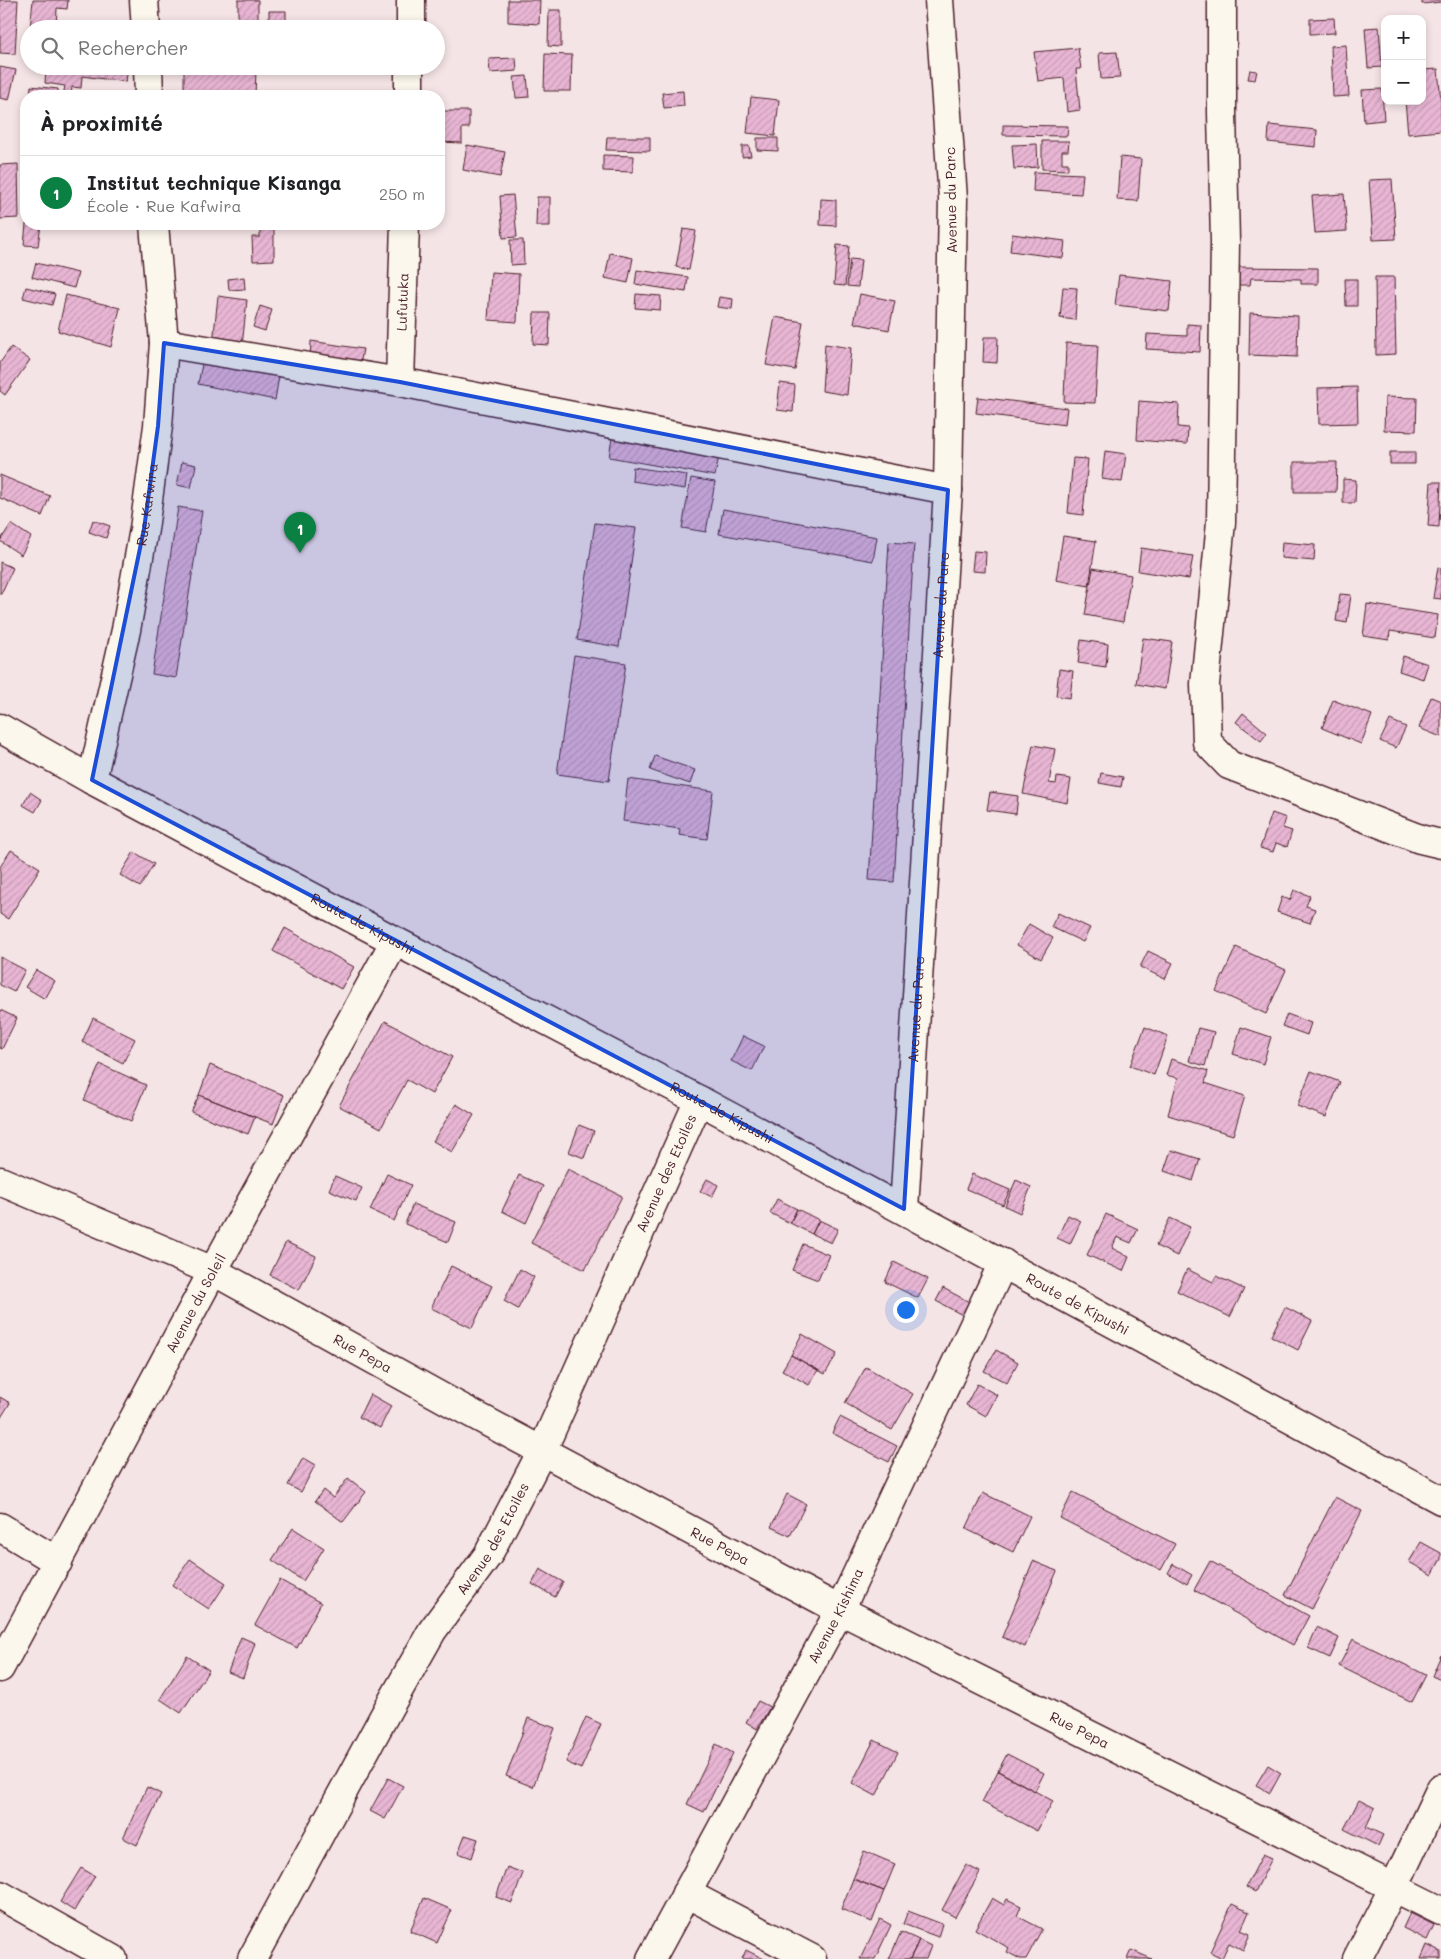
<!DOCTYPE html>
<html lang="fr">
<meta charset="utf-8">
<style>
:root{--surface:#fff;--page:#f6f6f6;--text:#202124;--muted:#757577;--line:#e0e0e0;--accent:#0b8043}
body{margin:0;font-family:Mali,sans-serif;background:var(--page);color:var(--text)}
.controls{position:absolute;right:15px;top:15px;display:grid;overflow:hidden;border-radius:10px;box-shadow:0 2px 8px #0003}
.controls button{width:45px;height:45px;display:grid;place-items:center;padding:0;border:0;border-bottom:1px solid var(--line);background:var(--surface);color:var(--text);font:25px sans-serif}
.you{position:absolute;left:905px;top:1309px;width:18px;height:18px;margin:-12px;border:4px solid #fff;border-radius:50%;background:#1a73e8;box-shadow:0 0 0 8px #1a73e833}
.badge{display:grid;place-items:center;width:32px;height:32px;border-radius:50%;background:var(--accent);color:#fff;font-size:16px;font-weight:700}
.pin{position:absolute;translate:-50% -41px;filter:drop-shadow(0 1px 2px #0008)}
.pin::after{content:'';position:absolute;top:26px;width:18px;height:15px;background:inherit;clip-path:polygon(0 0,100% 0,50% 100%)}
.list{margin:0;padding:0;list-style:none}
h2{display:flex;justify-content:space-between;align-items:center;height:65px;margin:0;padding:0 20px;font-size:21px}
h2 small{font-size:16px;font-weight:400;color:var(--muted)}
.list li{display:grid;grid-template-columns:32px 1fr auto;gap:15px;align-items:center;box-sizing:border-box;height:75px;padding:0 20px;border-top:1px solid var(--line)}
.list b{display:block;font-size:19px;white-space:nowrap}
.list p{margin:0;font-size:16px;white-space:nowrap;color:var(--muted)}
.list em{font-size:16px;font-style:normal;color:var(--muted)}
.icon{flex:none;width:28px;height:28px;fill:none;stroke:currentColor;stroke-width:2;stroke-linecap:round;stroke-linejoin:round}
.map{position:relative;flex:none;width:1441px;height:1959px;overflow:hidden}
.search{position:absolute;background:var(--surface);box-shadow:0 2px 8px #0003;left:20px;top:20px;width:425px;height:55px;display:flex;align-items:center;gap:12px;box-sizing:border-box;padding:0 18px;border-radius:28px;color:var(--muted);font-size:19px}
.panel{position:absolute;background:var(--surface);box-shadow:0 2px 8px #0003;left:20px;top:90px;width:425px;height:140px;border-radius:20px}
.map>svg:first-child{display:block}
.building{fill:url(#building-hatch);stroke:#4a1f2b}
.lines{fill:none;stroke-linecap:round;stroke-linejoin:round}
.street-casing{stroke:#4a1f2b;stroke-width:31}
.secondary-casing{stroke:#4a1f2b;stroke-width:31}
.street{stroke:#fbf7ec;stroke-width:28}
.secondary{stroke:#fbf7ec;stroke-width:28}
.marked{fill:#1d4ed8;fill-opacity:0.2;stroke:#1d4ed8;stroke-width:4;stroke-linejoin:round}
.labels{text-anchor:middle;stroke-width:4.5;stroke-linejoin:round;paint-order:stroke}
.street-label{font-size:14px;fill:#4a1f2b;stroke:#fbf7ec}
</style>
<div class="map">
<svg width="1441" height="1959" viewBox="0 0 1441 1959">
<defs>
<pattern id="building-hatch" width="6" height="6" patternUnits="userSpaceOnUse" patternTransform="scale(1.25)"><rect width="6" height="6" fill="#e8b6d4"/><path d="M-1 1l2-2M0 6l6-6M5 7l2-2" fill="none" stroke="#c89cb6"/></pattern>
</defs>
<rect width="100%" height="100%" fill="#f5e4e5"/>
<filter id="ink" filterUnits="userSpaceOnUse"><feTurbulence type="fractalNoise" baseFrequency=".02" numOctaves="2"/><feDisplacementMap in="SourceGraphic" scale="10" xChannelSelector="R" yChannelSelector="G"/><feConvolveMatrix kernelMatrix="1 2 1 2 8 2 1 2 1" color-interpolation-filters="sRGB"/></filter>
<g filter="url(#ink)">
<path class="building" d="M0,0H18L15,54L0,53Z
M33,0H68L67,9L57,8L56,29H30Z
M238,0H258V29H238Z
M508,0H540L539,24L508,22Z
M1422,0H1440L1441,2L1422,4Z
M549,10H561V47L548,46Z
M269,11H286V24H289V29H269Z
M1334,18L1335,33L1310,34V19Z
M1379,27L1382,67L1368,68L1365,28Z
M1346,45L1349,96L1333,97L1331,46Z
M1078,48L1081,69H1076L1080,110L1067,112L1064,78L1038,81L1034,52Z
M1117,52L1120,78L1101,79L1099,53Z
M545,54L572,55L571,91H544Z
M516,58L517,71L490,73L489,59Z
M55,66H128L126,82L82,76L81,88L72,87L71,96H63L65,86L45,83L46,69L55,70Z
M0,67L16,70L9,100L0,98Z
M1438,69L1441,101V131L1408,134L1405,101H1422V70Z
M184,70H256L255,96H184Z
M1250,70L1257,71L1255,80L1248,79Z
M527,76L529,97L516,98L514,77Z
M31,86L58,89V96H30Z
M1382,89L1384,120L1364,122L1362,90Z
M683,91L684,106L664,108L662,93Z
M751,97L779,100L775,136L747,133Z
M439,111H469V128H462V143L439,142Z
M1003,125L1068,126L1067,136L1003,135Z
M1269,125L1317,130L1316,147L1268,142Z
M607,137H650V151L606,150Z
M757,138H778V151L757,150Z
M1042,141H1069L1068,151H1062V163H1068V170L1042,169Z
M1037,144L1038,167L1014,169L1012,145Z
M467,145L505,152L500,177L463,170Z
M742,146H749L751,156L742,157Z
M603,155L634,156L633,172L603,171Z
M1120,157L1141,159L1138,201L1117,200Z
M18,164L19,218L0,219V165Z
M1034,172L1083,174L1081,194L1033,191Z
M1392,179L1396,239L1373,240L1369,180Z
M1344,194L1347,231L1315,233L1312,196Z
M513,195L517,237L503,238L500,196Z
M537,197H550V226H536Z
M821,199L836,200V226L820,225Z
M26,224L41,225L38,246L24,245Z
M260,224H274V260L253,261L252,237H260Z
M683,229L696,231L689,270L676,267Z
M1012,234L1065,241L1063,258L1010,251Z
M510,240H523L524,264L511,265Z
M837,245L849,246L845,286L834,285Z
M610,253L633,258L628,283L605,278Z
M850,259L861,260L858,287L847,286Z
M36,263L78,273L74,288L32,277Z
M1236,267L1318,268V284H1301V279L1251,278L1250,285H1236Z
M637,270L688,277L686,292L635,284Z
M491,272L519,274L517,322L488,320Z
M1119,275L1172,281L1169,311L1115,305Z
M244,277L245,289L229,290L228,279Z
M1375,277H1394L1396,354L1376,355Z
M1345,279H1357V306H1346Z
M26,287L55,294L52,305L23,298Z
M1063,287L1077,288L1075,320L1060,318Z
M636,294L661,296L660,310L635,308Z
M860,294L895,301L889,330L854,323Z
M66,295L120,308L111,347L58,331Z
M218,296L247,300L242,346L213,343Z
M719,297L733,299L732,309L717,307Z
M260,306L272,310L265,331L253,327Z
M534,313H550L549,345L533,344Z
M1250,313L1298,316L1297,357L1249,355Z
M775,317L803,322L795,370L766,365Z
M1187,324L1201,325L1200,352L1146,349L1147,334L1187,336Z
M984,337H998L997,363L983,362Z
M311,341L363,349L360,365L310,359Z
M1066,343L1098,345L1095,403L1064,402Z
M825,344L851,348L847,395L822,391Z
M11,347L30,360L5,395L0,391V363Z
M204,354L280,370L275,400L198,384Z
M780,383L795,385L793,412L777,410Z
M1357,387L1358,423L1319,424L1318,388Z
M978,397L1067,408L1065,425L976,413Z
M1385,397L1417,398L1416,431L1384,430Z
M1139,401L1179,404L1178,427L1188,428L1187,444L1137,440Z
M612,438L719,456L715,476L609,457Z
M1105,451L1126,454L1122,482L1102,479Z
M1390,452H1415V464H1390Z
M1073,458L1088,459L1083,515L1068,513Z
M182,462L196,465L191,488L177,485Z
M1294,462H1337L1336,492H1294Z
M633,467L687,475L685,489L632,481Z
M0,475L50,496L42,516L0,498Z
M691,478L715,482L706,532L682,528Z
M1343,479L1356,480L1355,503H1343Z
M1431,482H1441L1439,527L1428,526Z
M178,507L202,511L176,678L152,674Z
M723,509L877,537L873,561L719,534Z
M93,520L110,526L106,538L89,532Z
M595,523L636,528L619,647L577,640Z
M11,524L31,537L21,555L0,541Z
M1063,536L1096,541L1089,586L1056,580Z
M889,542L914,544L894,882L869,880Z
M1282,542L1315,545L1314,561L1281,558Z
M1141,548L1193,556L1189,579L1138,571Z
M974,551L986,552L985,572L972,571Z
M0,562L13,568L1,594H0Z
M1438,567L1441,568V599L1433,598Z
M1093,568L1131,575L1123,622L1085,615Z
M1340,594L1351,595L1347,623L1336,621Z
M1367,604L1438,615L1435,638L1390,631L1389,640L1363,636Z
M1143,638L1172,642L1165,689L1136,684Z
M1081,640L1108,644L1106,667L1078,663Z
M574,655L626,663L609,781L557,774Z
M1403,656L1428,664L1423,679L1399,671Z
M1059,669L1073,671L1070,698L1056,696Z
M1431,697L1441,701V737L1419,728Z
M1333,700L1372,715L1361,744L1322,728Z
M1243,713L1267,733L1261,741L1236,722Z
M1390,720L1406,727L1396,748L1380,741Z
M1033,745L1055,749L1049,783L1056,784L1057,777L1071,779L1067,803L1023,794Z
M655,756L695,770L690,784L650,770Z
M1101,773L1123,777L1121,787L1099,783Z
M628,779L713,791L707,839L679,835L680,829L623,821Z
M30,792L42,800L35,812L23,805Z
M990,792L1018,796L1016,814L987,810Z
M1272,813L1286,818L1283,828L1292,831L1287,847L1276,843L1273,852L1260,848Z
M11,850L40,868L8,919L0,914V867Z
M134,852L154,864L140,887L120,875Z
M1294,890L1310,896L1306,906L1315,909L1310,923L1277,912L1282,897L1290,900Z
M1058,913L1090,928L1083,942L1051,927Z
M1029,924L1053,938L1041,959L1017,945Z
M285,928L354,967L341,989L273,951Z
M1236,947L1286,970L1266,1014L1216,991Z
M1148,951L1173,963L1165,979L1140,967Z
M0,957L25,970L14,992L0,985Z
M36,970L55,981L45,999L25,987Z
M0,1010L17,1018L2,1049L0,1048Z
M1287,1014L1311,1023L1307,1035L1282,1026Z
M93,1018L135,1039L123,1063L82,1042Z
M385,1021L452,1057L432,1094L407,1080L381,1128L339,1106Z
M1145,1027L1168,1036L1154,1075L1130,1066Z
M1241,1027L1271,1037L1263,1064L1233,1054Z
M1198,1028L1214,1032L1205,1066L1189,1061Z
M743,1036L764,1046L752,1071L731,1061Z
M1171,1059L1208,1071L1205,1083L1245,1096L1233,1135L1168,1115L1178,1078L1166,1075Z
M100,1064L146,1085L131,1121L84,1100Z
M210,1065L284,1095L273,1124L199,1095Z
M1311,1071L1340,1082L1326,1117L1297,1106Z
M199,1095L255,1117L248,1134L191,1112Z
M456,1104L474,1115L452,1152L433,1141Z
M579,1125L594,1131L584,1158L569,1152Z
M1171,1150L1200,1159L1193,1181L1164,1171Z
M568,1169L622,1196L585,1270L531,1243Z
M387,1174L411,1185L394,1221L370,1210Z
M972,1174L1010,1190L1003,1205L966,1189Z
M519,1175L543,1186L526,1223L502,1211Z
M335,1176L362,1188L356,1201L329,1190Z
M707,1179L718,1185L712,1197L700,1191Z
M1016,1180L1031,1187L1020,1213L1005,1206Z
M777,1199L797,1209L790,1223L770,1213Z
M413,1204L456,1222L448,1242L405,1224Z
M797,1209L819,1220L812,1234L790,1223Z
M1106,1214L1138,1229L1131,1243L1117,1237L1112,1248L1129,1257L1123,1271L1087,1255Z
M1068,1215L1081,1221L1070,1244L1057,1238Z
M1170,1218L1190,1227L1177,1256L1156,1246Z
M819,1220L838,1229L831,1243L812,1234Z
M286,1242L316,1256L299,1290L270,1275Z
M803,1244L829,1255L818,1280L792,1270Z
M894,1262L928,1279L918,1298L885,1282Z
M451,1266L492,1286L472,1328L431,1308Z
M520,1269L534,1277L518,1309L504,1301Z
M1187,1269L1213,1282L1216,1276L1244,1289L1230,1317L1177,1291Z
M943,1288L975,1305L968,1318L936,1301Z
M1285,1307L1312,1321L1298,1350L1271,1336Z
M802,1334L837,1354L825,1374L791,1355Z
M996,1350L1018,1362L1007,1383L984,1371Z
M791,1355L818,1370L809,1385L782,1370Z
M866,1367L913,1394L892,1430L845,1403Z
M977,1384L997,1395L986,1416L966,1405Z
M370,1394L391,1406L380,1428L359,1417Z
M0,1397L10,1403L0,1419Z
M840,1417L897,1446L889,1462L832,1433Z
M303,1458L315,1465L301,1492L288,1485Z
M348,1478L366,1492L343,1522L315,1501L323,1490L333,1498Z
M1073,1492L1175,1544L1161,1570L1060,1518Z
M983,1493L1030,1516L1013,1552L966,1529Z
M787,1494L806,1504L790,1536L771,1527Z
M1335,1497L1362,1511L1312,1609L1285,1595Z
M293,1528L324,1548L303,1581L272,1560Z
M1421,1542L1441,1553V1559L1432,1575L1409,1562Z
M190,1559L226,1583L209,1609L172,1585Z
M1033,1561L1057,1571L1025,1647L1002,1637Z
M1210,1561L1309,1616L1293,1645L1194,1590Z
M1173,1564L1192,1575L1187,1584L1168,1573Z
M540,1569L563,1582L555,1597L532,1584Z
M280,1580L321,1603L297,1648L255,1625Z
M1317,1627L1339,1638L1330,1658L1308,1648Z
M241,1637L255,1643L243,1678L228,1672Z
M1353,1639L1426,1675L1412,1702L1339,1666Z
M1441,1655V1680L1432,1676Z
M187,1656L209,1670L181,1713L160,1699Z
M758,1701L770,1707L757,1729L746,1722Z
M586,1717L601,1724L581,1769L566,1762Z
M528,1718L555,1728L533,1787L506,1776Z
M874,1740L898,1752L876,1796L852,1783Z
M716,1744L733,1753L704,1812L687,1804Z
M1007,1754L1044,1773L1035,1791L998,1771Z
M1268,1765L1281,1773L1270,1793L1256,1785Z
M998,1771L1053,1801L1037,1831L982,1802Z
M388,1778L403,1786L385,1819L370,1811Z
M147,1787L161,1794L137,1845L123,1838Z
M1359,1800L1375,1808L1366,1827L1383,1835L1378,1846L1344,1829Z
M465,1835L478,1839L472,1858L458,1853Z
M864,1851L895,1864L884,1891L853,1879Z
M1263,1854L1272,1858L1255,1892L1246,1887Z
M966,1865L980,1872L955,1917L942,1910Z
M507,1867L523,1873L512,1903L496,1897Z
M81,1868L95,1876L74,1911L60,1902Z
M853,1879L884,1891L872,1922L841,1909Z
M424,1898L452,1910L437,1943L410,1931Z
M992,1898L1004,1905L1007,1899L1021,1906L1017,1916L1042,1929L1026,1959H1020L1007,1952L1009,1948L975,1929Z
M1232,1904L1249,1912L1241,1930L1250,1934L1243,1950L1229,1943L1222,1958L1210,1952Z
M908,1911L942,1924L938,1937L903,1924Z
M1410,1913L1434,1925L1427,1940L1403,1928Z
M880,1919L891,1925L875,1959H860Z
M901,1932L919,1940L910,1959H889Z
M919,1940L931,1946L926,1959H910Z
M1427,1945L1441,1952V1959H1421Z
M746,1950L764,1959H742Z
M1131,1950L1152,1959H1127Z"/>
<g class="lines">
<g class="street-casing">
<g id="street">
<path d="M144,0L146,29"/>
<path d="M1222,0V112L1225,242L1221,522L1205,684L1207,742L1229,765L1420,839L1441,844"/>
<path d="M411,29V0"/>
<path d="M148,66L149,96"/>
<path d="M409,96V66"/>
<path d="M164,343L400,382L948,490"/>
<path id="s1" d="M400,382L405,224"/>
<path id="s2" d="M92,780L126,630L144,529L158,426L164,343L154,224"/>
<path id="s3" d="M0,1181L213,1271L454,1404L840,1610L1441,1911"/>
<path id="s4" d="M904,1209L948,490L953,199L939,0"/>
<path d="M0,1527L58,1562"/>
<path id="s5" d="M0,1668L213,1271L395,941"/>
<path d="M686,1893L812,1959"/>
<path d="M0,1895L113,1959"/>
<path id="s6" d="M252,1959L389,1707L432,1631L488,1555L542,1451L699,1100"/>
<path id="s7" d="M651,1959L840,1610L1003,1263"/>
<path d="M1357,1959L1394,1887L1441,1788"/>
</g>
</g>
<g class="secondary-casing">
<g id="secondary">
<path id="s8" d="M0,728L92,780L395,941L699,1100L1441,1500"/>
</g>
</g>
<use href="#street" class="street"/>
<use href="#secondary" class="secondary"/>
</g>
</g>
<path class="marked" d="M164,343L400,382L948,490L904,1209L92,780L144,529L158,426Z"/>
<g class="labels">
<g class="street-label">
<text transform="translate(951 200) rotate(-91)" y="5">Avenue du Parc</text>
<text dy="5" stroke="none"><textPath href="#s1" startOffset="80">Lufutuka</textPath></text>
<text dy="5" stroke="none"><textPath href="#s2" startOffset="281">Rue Kafwira</textPath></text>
<text dy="5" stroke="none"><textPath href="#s4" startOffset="605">Avenue du Parc</textPath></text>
<text dy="5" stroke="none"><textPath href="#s8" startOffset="412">Route de Kipushi</textPath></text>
<text dy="5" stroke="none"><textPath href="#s4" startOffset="200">Avenue du Parc</textPath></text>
<text dy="5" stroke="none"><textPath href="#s8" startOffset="818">Route de Kipushi</textPath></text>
<text dy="5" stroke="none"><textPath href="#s6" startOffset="890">Avenue des Etoiles</textPath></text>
<text dy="5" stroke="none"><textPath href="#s5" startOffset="414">Avenue du Soleil</textPath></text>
<text dy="5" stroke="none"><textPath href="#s8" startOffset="1222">Route de Kipushi</textPath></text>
<text dy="5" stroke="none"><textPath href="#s3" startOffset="402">Rue Pepa</textPath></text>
<text dy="5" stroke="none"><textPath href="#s6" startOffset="485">Avenue des Etoiles</textPath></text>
<text dy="5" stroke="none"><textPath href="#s3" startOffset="808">Rue Pepa</textPath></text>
<text dy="5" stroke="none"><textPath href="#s7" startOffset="390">Avenue Kishima</textPath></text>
<text dy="5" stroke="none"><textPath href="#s3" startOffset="1212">Rue Pepa</textPath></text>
</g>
</g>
</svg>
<div class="controls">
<button>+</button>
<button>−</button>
</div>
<div class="you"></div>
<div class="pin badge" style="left:300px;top:553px">1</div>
<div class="search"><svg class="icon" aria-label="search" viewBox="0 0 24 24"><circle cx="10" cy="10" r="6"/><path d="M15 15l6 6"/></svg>Rechercher</div>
<section class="panel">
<h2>À proximité<small></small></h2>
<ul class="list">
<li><span class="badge">1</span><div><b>Institut technique Kisanga</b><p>École · Rue Kafwira</p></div><em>250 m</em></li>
</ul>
</section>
</div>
